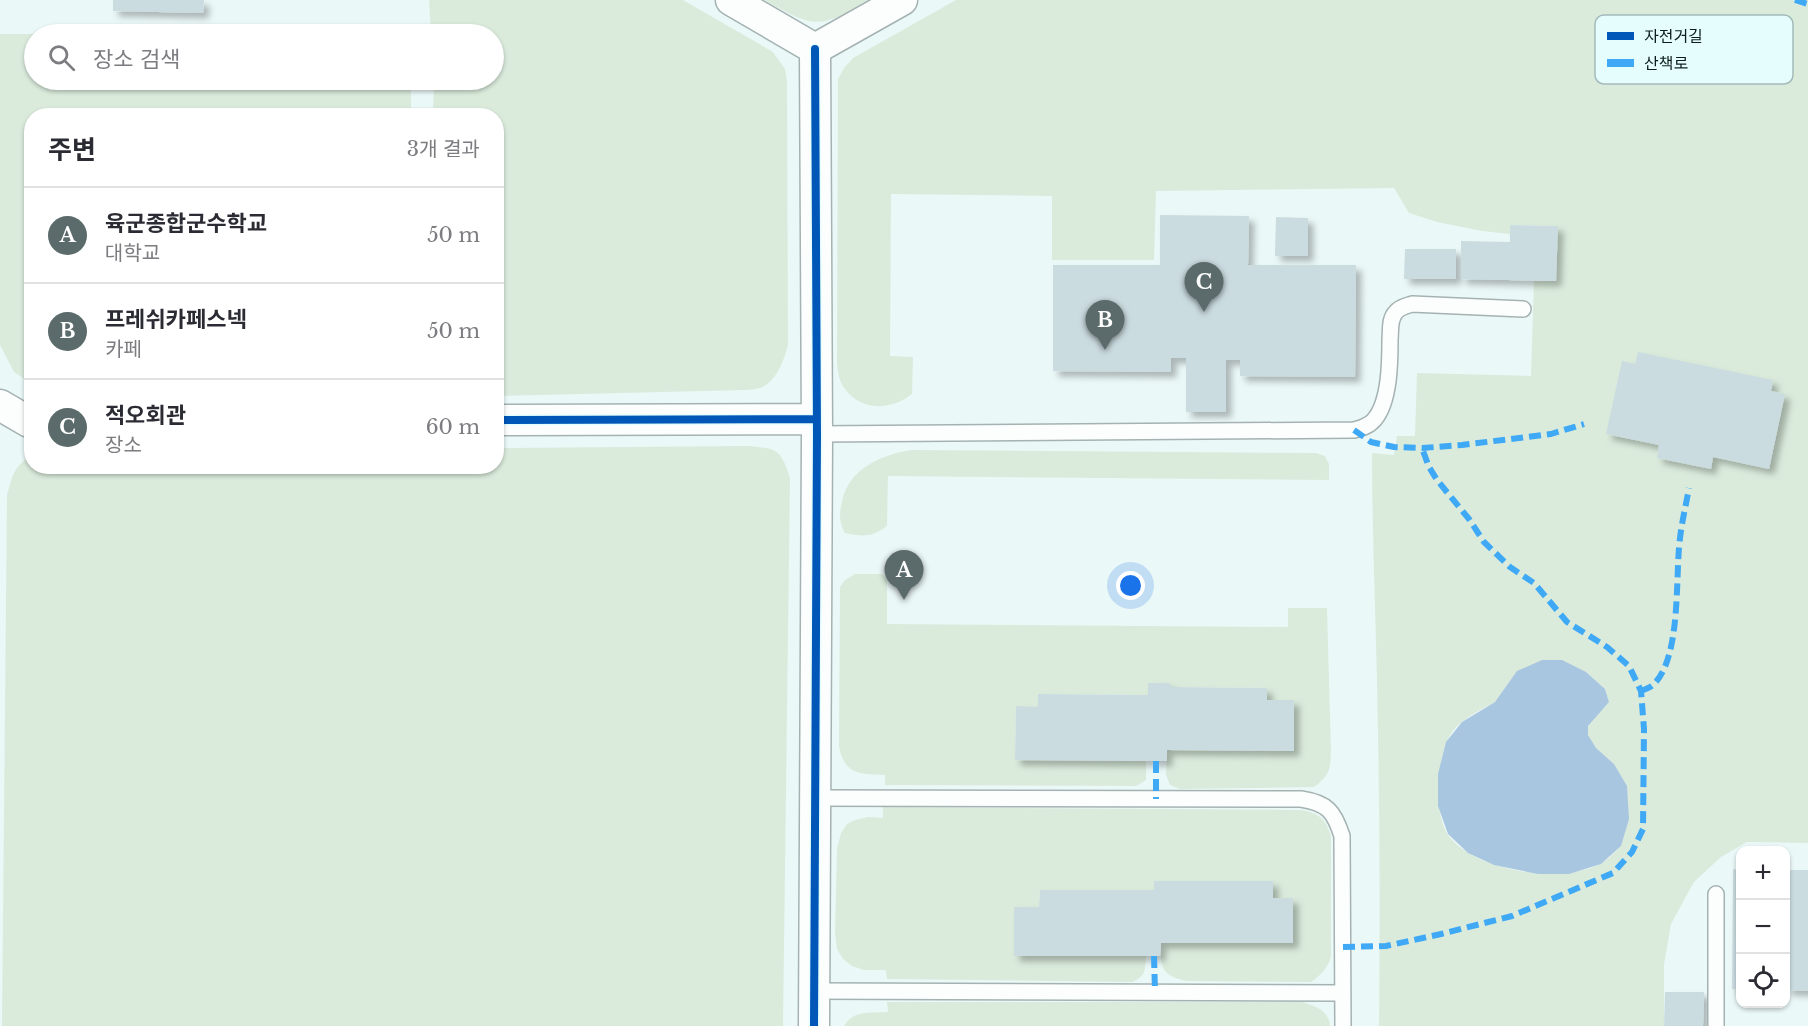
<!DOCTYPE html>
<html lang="ko">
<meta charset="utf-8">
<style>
:root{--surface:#fff;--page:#f2f2f3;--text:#2b2b33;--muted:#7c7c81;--line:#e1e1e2;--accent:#5b6a6a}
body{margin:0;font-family:"Libre Baskerville","Noto Sans KR",serif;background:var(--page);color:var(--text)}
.controls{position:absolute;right:18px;bottom:18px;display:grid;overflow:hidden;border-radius:12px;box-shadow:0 2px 4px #0004}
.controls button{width:54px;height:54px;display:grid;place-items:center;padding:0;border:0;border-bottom:2px solid var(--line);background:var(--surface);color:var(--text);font:30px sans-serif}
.you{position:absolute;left:1131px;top:586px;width:21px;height:21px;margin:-15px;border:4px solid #fff;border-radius:50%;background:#1a73e8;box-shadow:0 0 0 9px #1a73e833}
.badge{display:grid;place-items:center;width:39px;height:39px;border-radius:50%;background:var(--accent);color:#fff;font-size:20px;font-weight:700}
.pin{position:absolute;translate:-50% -50px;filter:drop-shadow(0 2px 3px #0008)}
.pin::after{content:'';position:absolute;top:32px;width:21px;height:18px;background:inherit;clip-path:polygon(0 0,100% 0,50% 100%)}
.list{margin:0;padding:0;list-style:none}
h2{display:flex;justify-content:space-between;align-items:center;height:78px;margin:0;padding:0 24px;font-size:26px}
h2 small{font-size:20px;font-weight:400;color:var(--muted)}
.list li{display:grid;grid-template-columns:39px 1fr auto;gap:18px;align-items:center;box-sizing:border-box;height:96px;padding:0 24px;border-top:2px solid var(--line)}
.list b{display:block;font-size:22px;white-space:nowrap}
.list p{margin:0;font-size:20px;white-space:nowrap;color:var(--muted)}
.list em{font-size:20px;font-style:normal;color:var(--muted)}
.icon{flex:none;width:33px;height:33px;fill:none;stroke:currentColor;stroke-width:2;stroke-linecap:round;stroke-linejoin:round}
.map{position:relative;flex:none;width:1808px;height:1026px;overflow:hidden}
.search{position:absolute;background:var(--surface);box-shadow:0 2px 4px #0004;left:24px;top:24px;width:480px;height:66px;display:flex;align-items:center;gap:15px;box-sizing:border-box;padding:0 21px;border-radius:33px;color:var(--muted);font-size:22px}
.panel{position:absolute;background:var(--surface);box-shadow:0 2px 4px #0004;left:24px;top:108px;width:480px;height:366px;border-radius:24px}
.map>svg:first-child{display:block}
.green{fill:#daebdc;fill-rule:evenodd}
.water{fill:#a9c6e0}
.building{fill:#cbdce0;filter:url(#shadow)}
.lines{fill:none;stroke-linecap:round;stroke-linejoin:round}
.service-casing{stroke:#a5b2b2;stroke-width:18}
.minor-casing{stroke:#a5b2b2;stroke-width:33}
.service{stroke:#fcfefe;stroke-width:15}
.minor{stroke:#fcfefe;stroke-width:30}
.quiet{stroke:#3fa9f5;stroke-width:6;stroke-dasharray:12 6;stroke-linecap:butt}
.cycleway-casing{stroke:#e5fefd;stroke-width:11}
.cycleway{stroke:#0057b8;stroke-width:8}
.key{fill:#e5fefd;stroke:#a4baba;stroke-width:1.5}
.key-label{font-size:16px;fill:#0d1d1d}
</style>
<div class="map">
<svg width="1808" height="1026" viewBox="0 0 1808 1026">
<defs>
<filter id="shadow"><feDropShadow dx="5.5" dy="5.5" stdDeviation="3" flood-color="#0004"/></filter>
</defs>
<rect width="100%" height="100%" fill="#ebf8f8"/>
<path class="green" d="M429,0H683L773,52L785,69L787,81L788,345C784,360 776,383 760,388C755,389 750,390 745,390L497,396L496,116L433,115L434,80H494V34H431Z
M765,0H871C820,28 816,30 765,0Z
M956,0H1808V843L1747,842L1721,857L1694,882L1671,924L1664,965V1026H1379C1380,929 1380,832 1378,735C1377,641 1372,547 1372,453L1394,455L1397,436H1415L1417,373L1531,376L1534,281H1556L1557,226L1510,225V234L1482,231L1437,222L1409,213L1394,188L1156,191L1154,260H1052V196L891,194L890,356L913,357L912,394C892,410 862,412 845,389C839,382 838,372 837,363L838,79L844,68L853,58ZM1586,672L1605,689L1609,702C1603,709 1593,717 1589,725C1581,740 1605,756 1614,764L1621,846C1615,852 1608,860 1600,864C1561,884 1475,872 1448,835C1437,818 1436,783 1441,764C1444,747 1448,732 1463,721C1498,695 1545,685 1586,672Z
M0,34H42H34V80H411V115L32,116L31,383L14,372L0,345Z
M746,446C775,448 781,448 790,478L783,1026H2L7,495C13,475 13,467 31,456L32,466H496L497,448Z
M912,450L1316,453L1325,456L1329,464V480L888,476L887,526C873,537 862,537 845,533C839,523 839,513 842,502C848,469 882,454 912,450Z
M855,574H882L887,580V624L1288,627V608H1327L1331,752C1330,770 1330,775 1314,787L1180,789L1170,785L1166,775L1167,750L1294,751V700H1267V688L1170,687V683H1149L1148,695L1038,694V707H1016L1015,760L1146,761V780L1136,786L885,785V775C860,774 844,775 839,746L840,587L845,580Z
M883,807L1302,810C1320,814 1325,818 1331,836V957C1327,969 1321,975 1311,982L1187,981C1162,976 1160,968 1161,943H1293V898H1273V881H1154V890H1040L1039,907H1014V956H1146C1145,971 1146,976 1132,982L887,979L886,970H864L852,966L843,959L837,949L835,934L837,849L841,833L847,824L855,820L868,817L883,818Z
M887,1002H1302C1315,1006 1329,1010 1330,1026H844C852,1010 872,1013 888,1012Z"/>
<path class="water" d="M1542,660H1562L1586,672L1605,689L1609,702L1588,726V735L1596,748L1614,764L1627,786L1629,819L1621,846L1601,864L1569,874H1538L1494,865L1468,853L1448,834L1438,806V774L1446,742L1462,722L1495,702L1517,671Z"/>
<path class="building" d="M113,0H204L203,13L113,11Z
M1160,215L1249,216L1248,265H1356L1355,377L1240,376V360H1226V412H1186V358H1171V372L1053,371V265H1160Z
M1276,217L1308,218V256H1275Z
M1510,225L1558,226L1556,281L1461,279V241L1510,242Z
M1405,249H1456V279H1404Z
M1638,352L1773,380L1771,391L1785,394L1769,469L1713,457L1711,469L1657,458L1659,445L1606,434L1622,361L1635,364Z
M1148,683H1170V687L1267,688V700H1294V751L1167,750V761L1015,760L1016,706L1038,707V694L1148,695Z
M1733,869L1740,870V990L1732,989Z
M1786,870H1808V991L1786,990Z
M1154,881H1273V898H1293V943H1161L1160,956H1014V907H1039L1040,890H1154Z
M1665,992H1704L1703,1026H1664Z"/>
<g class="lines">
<g class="service-casing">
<path id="service" d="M817,434L1354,430C1362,428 1369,426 1374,420C1390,402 1390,361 1390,339C1391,330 1389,319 1396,312C1400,307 1406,306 1412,304L1523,309
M815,798L1301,799C1327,803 1334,811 1342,836L1343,1026
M1716,894V1026
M814,991L1343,993"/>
</g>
<g class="minor-casing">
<path id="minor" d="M731,0L815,49
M815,49L902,0
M0,405L29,422
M496,420L817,419
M814,1026L817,434L815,49"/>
</g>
<use href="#service" class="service"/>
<use href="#minor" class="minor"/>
<path class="quiet" d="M1795,0L1808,4
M1354,430L1371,442L1394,447L1422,448L1462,445L1551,434L1584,424
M1641,691C1645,689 1650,688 1653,685C1682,658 1675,575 1680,538C1682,521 1686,505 1689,488
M1156,761V799
M1343,947L1386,946L1441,934L1512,916L1613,873L1632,852L1643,829L1644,729L1641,691L1629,666L1607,647L1567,622L1534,583L1510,567L1484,542L1469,519L1437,480L1429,467L1422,448
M1154,956L1155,992"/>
<g class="cycleway-casing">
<path id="cycleway" d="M496,420L817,419
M814,1026L817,434L815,49"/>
</g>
<use href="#cycleway" class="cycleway"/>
</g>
<rect x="1595" y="15" width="198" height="69" rx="9" class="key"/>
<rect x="1607" y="32" width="27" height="8" fill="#0057b8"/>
<rect x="1607" y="59" width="27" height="8" fill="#3fa9f5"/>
<g class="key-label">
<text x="1644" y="42">자전거길</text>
<text x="1644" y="69">산책로</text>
</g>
</svg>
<div class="controls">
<button>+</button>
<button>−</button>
<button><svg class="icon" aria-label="locate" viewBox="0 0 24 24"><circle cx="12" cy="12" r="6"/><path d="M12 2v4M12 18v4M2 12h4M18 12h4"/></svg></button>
</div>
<div class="you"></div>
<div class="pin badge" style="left:904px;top:600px">A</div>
<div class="pin badge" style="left:1105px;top:350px">B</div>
<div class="pin badge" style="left:1204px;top:312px">C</div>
<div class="search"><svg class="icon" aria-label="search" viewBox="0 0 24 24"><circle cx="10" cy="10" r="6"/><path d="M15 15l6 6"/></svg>장소 검색</div>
<section class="panel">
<h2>주변<small>3개 결과</small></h2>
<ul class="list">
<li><span class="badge">A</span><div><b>육군종합군수학교</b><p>대학교</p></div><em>50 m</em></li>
<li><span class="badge">B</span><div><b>프레쉬카페스넥</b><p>카페</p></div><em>50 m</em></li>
<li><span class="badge">C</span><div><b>적오회관</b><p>장소</p></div><em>60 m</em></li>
</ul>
</section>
</div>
